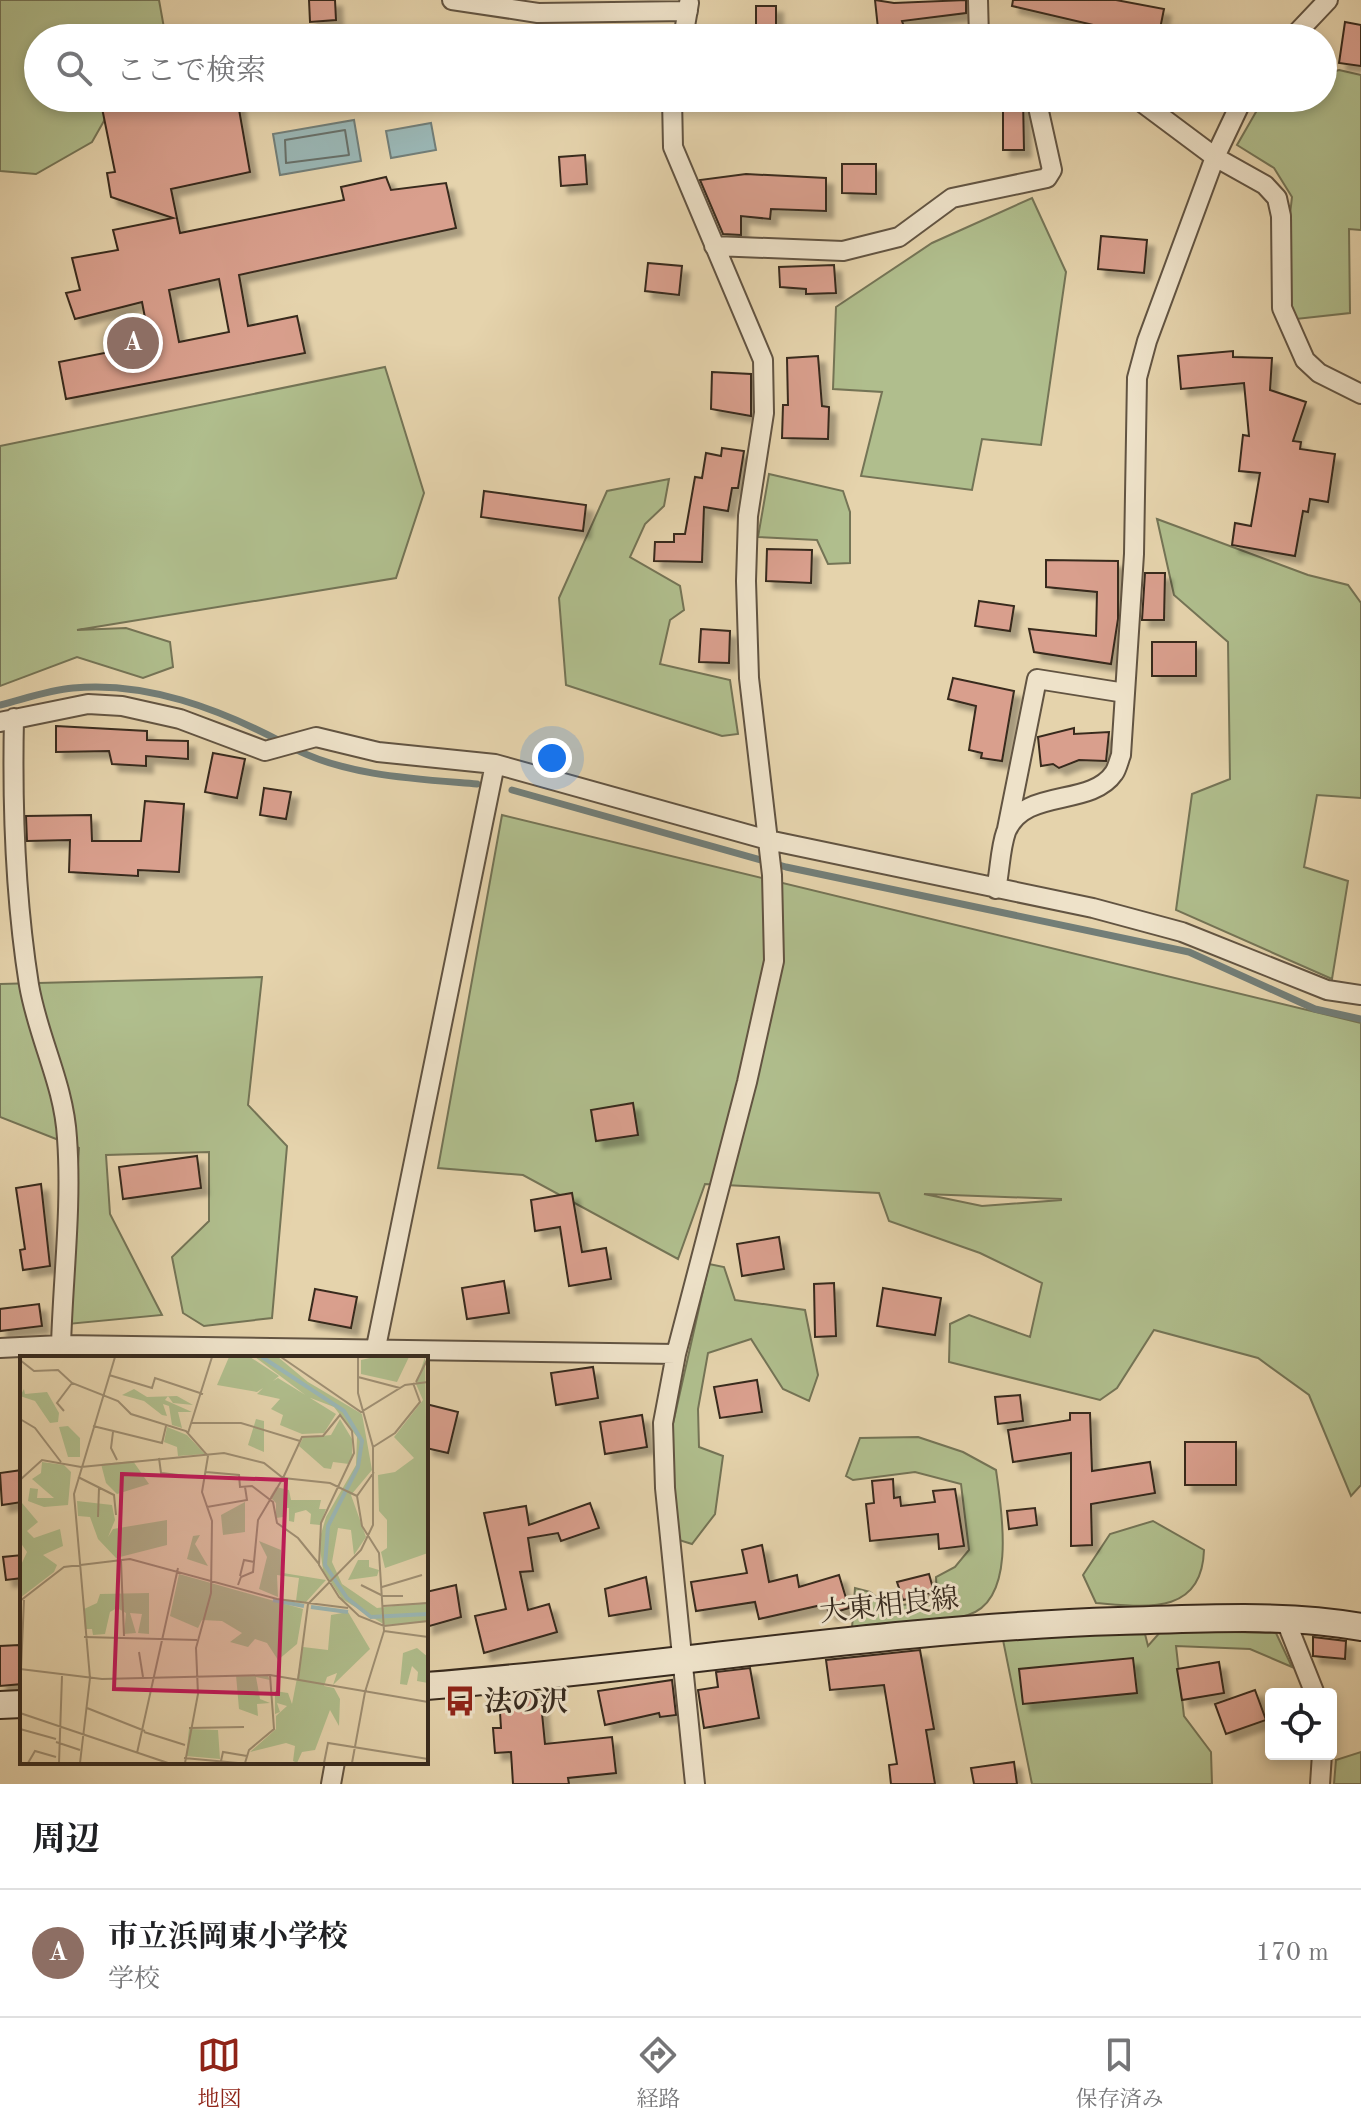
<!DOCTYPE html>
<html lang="ja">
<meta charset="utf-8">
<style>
:root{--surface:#fff;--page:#f6f6f6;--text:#202124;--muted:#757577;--line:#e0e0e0;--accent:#8f2418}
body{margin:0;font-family:"Old Standard TT","Noto Serif JP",serif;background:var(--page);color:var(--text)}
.controls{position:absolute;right:24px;bottom:24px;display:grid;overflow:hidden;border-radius:8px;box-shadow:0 4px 12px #0003}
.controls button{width:72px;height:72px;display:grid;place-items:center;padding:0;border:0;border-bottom:2px solid var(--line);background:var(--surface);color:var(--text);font:40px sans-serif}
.you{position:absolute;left:552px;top:758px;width:28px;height:28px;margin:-20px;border:6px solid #fff;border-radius:50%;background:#1a73e8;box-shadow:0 0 0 12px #1a73e833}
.badge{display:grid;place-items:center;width:52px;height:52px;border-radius:50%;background:var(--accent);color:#fff;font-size:26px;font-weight:700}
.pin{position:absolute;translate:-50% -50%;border:4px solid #fff;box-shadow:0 2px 8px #0006}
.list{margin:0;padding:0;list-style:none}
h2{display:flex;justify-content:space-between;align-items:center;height:104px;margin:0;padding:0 32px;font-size:34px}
h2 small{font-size:26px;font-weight:400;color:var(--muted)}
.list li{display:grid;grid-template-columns:52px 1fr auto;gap:24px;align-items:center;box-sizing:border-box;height:128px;padding:0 32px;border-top:2px solid var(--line)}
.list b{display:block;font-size:30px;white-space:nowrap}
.list p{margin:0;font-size:26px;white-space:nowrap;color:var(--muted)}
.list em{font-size:26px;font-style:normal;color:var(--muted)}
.icon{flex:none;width:44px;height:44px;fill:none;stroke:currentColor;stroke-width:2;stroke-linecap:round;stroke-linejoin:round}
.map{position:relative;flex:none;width:1361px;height:1784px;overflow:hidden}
.search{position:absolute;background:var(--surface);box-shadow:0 4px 12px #0003;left:24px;right:24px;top:24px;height:88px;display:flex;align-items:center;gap:20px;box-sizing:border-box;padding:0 28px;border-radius:44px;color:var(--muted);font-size:30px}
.sheet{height:232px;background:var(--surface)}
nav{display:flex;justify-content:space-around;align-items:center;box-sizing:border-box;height:112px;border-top:2px solid var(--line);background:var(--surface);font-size:22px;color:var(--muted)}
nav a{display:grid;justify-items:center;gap:4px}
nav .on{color:var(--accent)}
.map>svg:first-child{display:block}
.green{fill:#b0be8d;stroke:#747456;stroke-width:2;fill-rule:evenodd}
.water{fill:#9ab6b4;stroke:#727e78;stroke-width:2}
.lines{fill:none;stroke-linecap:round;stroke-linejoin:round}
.shore{stroke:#687069;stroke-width:2}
.stream{stroke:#727e78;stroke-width:7}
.building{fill:#d99f8d;stroke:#372a1e;stroke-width:2;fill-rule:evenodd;filter:url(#shadow)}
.minor-casing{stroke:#625442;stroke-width:22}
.secondary-casing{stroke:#372a1e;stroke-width:30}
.minor{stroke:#eee2c9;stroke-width:18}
.secondary{stroke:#eee2c9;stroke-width:26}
.labels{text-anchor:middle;stroke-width:6;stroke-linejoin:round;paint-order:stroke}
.street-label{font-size:28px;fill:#372a1e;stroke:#eee2c9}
.poi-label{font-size:28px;font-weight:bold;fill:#372a1e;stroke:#eee2c9;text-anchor:start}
.inset-river{fill:none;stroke:#9ab6b4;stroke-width:4}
.inset-road{fill:none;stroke:#9f8f73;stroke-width:2}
.view{fill:#c2185b;fill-opacity:0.15;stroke:#c2185b;stroke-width:4}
.inset-edge{fill:none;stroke:#372a1e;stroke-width:4}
</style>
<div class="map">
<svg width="1361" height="1784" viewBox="0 0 1361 1784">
<defs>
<filter id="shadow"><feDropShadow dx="7" dy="7" stdDeviation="2" flood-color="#0004"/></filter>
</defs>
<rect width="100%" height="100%" fill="#e5d3ac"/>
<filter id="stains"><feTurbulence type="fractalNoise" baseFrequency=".0025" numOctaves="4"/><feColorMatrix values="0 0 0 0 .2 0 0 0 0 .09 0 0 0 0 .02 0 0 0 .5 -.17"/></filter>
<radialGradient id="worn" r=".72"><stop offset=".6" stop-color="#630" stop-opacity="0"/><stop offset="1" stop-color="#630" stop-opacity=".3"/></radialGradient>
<path class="green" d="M0,0H159L164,28L178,38H38V98H117L92,142L36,174L0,171Z
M1339,70L1361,75V230L1349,229L1350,313L1296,319L1280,301L1292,197L1274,168L1237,145L1264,98H1323V75Z
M1032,198L1066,272L1041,445L982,439L972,490L861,476L882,392L833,389L836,307L932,243Z
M385,367L424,493L396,578L77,630L126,628L170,642L173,667L143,678L77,657L0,686V446Z
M769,474L843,491L850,512V563L828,564L817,540L758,537Z
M669,479L664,506L645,524L630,557L680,586L684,610L670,620L660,664L730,680L738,734L722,736L566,685L559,598L607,491Z
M1157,519L1308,575L1348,585L1361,603V798L1317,795L1304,867L1348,881L1332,979L1176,910L1192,794L1230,779L1228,642L1174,595Z
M502,815L1361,1023V1485L1351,1496L1309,1395L1258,1358L1154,1330L1117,1388L1100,1400L949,1362L950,1324L969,1315L1030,1337L1042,1283L980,1253L889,1221L879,1193L705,1184L678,1259L523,1175L438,1168ZM924,1194L1061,1199V1200L982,1206Z
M262,977L248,1105L287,1146L272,1318L204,1326L183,1313L172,1257L209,1221V1152L106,1155L110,1214L162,1315L68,1324L79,1148L0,1117V984Z
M709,1264L724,1267L735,1300L805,1310L818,1375L809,1401L783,1389L751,1339L708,1353L698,1409L699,1447L723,1456L715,1514L692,1544L679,1540L670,1473L672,1428Z
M918,1437L963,1452L996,1470C1001,1507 1018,1600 968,1615C937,1625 885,1625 852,1628L855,1588L870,1592L888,1606L937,1602L936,1577L955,1567L969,1550L961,1484L915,1472L853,1480L846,1476L860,1438Z
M1153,1521L1204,1550C1202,1616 1145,1607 1096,1603L1083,1575L1110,1534Z
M1162,1630L1276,1633L1292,1667L1250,1649L1176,1646L1184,1716L1211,1752L1212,1784H1032L1002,1635L1145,1634L1148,1646Z
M1361,1752V1784H1334L1336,1760Z"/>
<path class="water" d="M354,120L361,161L280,175L273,134Z
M431,123L436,150L391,158L386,131Z"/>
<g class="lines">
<path class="shore" d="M345,130L349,155L286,163L285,140Z"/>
<path class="stream" d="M0,705C24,699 49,690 73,688C146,681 219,709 282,742
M293,748C346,776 417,779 477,784
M512,790L786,867L1189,952L1315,1009L1361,1019"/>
</g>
<path class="building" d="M309,0H335L336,20L310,22Z
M875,0L894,3L966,0V13L902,21L908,38H879Z
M1013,0H1116L1164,9L1160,29L1150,26L1148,38H1127L1101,33L1102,27L1012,6Z
M756,6H776V38H756Z
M1345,22L1361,25V66L1339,63Z
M122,98H237L250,172L171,189L180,233L344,200L341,187L386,177L391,190L446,183L456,228L239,275L248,326L297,316L305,353L66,399L59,362L150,344L142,302L75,319L66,293L80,290L72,258L118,250L113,230L173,218L111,197L107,173L115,172L102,108L123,104ZM219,279L229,332L179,342L169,290Z
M1003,98H1023L1024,150H1003Z
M585,155L587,184L561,186L559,157Z
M842,164H876V194L842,193Z
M746,174L826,178V211L771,209L770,219L741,216V235L723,234L700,180Z
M1101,236L1147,240L1144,273L1098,269Z
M648,263L682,266L679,295L645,291Z
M834,265L836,293L806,294V289L780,287L779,267Z
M1233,351V357L1272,358L1270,390L1306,402L1293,441L1301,442L1300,449L1335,454L1328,502L1310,499L1308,512L1303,511L1295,556L1232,545L1235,523L1251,526L1260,473L1239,471L1243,435L1249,436L1244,383L1181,389L1178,356Z
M818,356L822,406L829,407L828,439L782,438L783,405H788L787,358Z
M712,372L751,374V416L711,409Z
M722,448L744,451L738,488H732L728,511L704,507L702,562L654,561L655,542H674V534H685L695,477L702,478L706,453L721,456Z
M484,491L586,505L583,531L481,517Z
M767,549L812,550L811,583L766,581Z
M1046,560L1118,561V619L1111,664L1034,652L1029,629L1096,636L1097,592L1046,587Z
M1145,573H1165L1164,620H1142Z
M979,601L1014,606L1010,631L975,626Z
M701,629L730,631L729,663L699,662Z
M1152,642H1196V676H1152Z
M953,678L1014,691L1002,761L981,758L982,753L969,750L976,706L948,699Z
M56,726L147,731V740L188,741V759L146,756V766L112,764L109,751L56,752Z
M1074,728V734L1109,732L1106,761L1079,760L1059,768L1053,764L1041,766L1038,737Z
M213,753L245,759L237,798L205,792Z
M264,788L291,792L286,819L260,815Z
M145,801L184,804L179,872L138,870V876L69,872L70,840L27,841L26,816L91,815L92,841H141Z
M633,1103L638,1135L596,1141L591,1110Z
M197,1156L201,1188L123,1199L119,1167Z
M41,1184L50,1266L23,1270L20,1250L25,1249L16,1188Z
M572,1193L582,1252L606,1248L611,1279L569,1286L560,1227L535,1231L531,1200Z
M779,1237L784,1269L742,1276L737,1244Z
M504,1281L509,1313L467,1319L462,1288Z
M834,1283L836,1336L815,1337L814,1284Z
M883,1288L941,1298L935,1335L877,1326Z
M315,1289L357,1297L351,1328L309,1320Z
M39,1304L42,1326L0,1331V1309Z
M593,1367L598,1398L556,1405L551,1373Z
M757,1380L762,1412L720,1418L714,1387Z
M1020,1395L1023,1421L998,1424L995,1397Z
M426,1404L458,1412L448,1453L426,1448Z
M1070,1413H1090L1092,1471L1150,1462L1155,1493L1091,1504L1092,1545L1071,1546V1453L1013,1462L1008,1430L1070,1420Z
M642,1415L647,1447L605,1454L600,1422Z
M1185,1442H1236V1485H1185Z
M22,1470V1502L2,1505L0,1473Z
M893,1479L894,1498L900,1497L901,1506L935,1502L933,1491L955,1489L964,1546L939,1549L938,1534L870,1541L866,1504L874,1503L872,1481Z
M590,1503L599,1528L561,1541L558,1533L528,1538L533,1571L520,1572L528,1610L549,1604L557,1632L484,1653L475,1616L506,1609L484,1513L526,1506L529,1525Z
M1035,1508L1037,1525L1009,1529L1007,1511Z
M762,1545L769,1582L797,1575L799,1587L839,1575L849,1608L829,1614L826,1604L759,1619L755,1602L696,1611L691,1582L747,1573L742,1550Z
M22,1555V1578L6,1580L3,1557Z
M929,1574L934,1592L903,1600L897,1582Z
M646,1577L651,1609L609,1616L605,1589Z
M456,1585L461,1617L426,1627V1592Z
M1313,1637L1346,1641L1345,1659L1313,1656Z
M19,1645L22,1684L0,1686V1646Z
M920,1650L934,1729L926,1730L935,1784H891L889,1765L897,1764L884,1685L830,1690L826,1660Z
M1133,1658L1137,1693L1023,1704L1019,1669Z
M1219,1662L1224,1693L1182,1700L1177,1669Z
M750,1668L759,1718L704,1728L698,1690L718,1687L716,1672Z
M672,1680L676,1715L660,1717L659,1713L605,1725L598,1691Z
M1255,1690L1266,1720L1226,1734L1215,1704Z
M540,1693L545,1744L612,1737L616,1773L568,1778L569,1784H513L511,1752L495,1753L493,1728H501L499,1697Z
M1014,1762L1017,1784H974L971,1768Z"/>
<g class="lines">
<g class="minor-casing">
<path id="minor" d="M452,0L538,13L688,11
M978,0L979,38
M683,38L689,3
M1292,38L1328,0
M672,98L673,147L763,360L764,413L748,516L746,581L749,678L772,875L774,961L747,1082L676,1354L663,1423L665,1488L695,1784
M1136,98L1215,157L1265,185L1277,198L1281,216L1282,308L1305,360L1319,373L1361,394
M714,246L843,251L899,237L952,198L1047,178L1052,170L1036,98
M14,718C12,807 15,897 29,985C38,1038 64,1084 67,1138C72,1206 63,1277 61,1345
M0,722L88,704L122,706L180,719L265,751L316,737L378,752L495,764L768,840L1093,908L1182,932L1327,990L1361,995
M1007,829L1037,679L1125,693
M996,889C1000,871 1000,849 1006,832C1024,787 1090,808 1114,773C1117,769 1119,760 1121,755L1134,554L1137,378L1147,341L1215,157L1243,98
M0,1348L61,1345L676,1354
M374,1357L495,764
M1286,1621L1315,1694
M331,1784L335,1762
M1320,1784L1322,1754"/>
</g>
<g class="secondary-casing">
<path id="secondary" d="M426,1686C658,1668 886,1628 1119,1621C1196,1619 1285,1613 1361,1627
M0,1705L22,1704"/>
</g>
<use href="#minor" class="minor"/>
<use href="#secondary" class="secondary"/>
</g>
<defs>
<g id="bus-bare" transform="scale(2.4)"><path d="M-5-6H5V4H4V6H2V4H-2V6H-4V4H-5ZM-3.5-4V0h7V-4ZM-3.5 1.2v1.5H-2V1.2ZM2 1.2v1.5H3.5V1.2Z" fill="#8f2418" stroke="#eee2c9" stroke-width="2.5" paint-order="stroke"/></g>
</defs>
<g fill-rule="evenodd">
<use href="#bus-bare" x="460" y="1701"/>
</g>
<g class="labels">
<g class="street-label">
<text transform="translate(889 1604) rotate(-6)" y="10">大東相良線</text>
</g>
<g class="poi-label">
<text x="484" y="1711">法の沢</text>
</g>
</g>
<g transform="translate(20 1356)">
<rect width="408" height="408" fill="#e5d3ac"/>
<path d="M209,1H230L259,20L253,25L258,22L316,58L304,77L282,78L260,69L263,59L251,53L260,43L237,38L243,32L237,36L197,29ZM235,1H258L288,26L342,58L352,114L331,139L346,181L334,199L331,174L318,172L312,206L322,228L357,252L408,246V266L365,269L322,243L303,214L299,185L306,161L336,109L337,81L314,51L288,41ZM354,1H389L377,26L341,18V4ZM405,1L408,197L365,212L361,196L367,192V164L359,155L358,119L375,116L394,102L374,81L403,44L396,28ZM4,33L5,38L27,36L39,57L38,66L30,67L15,45L0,40ZM114,33L127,41L157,40L173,49L153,47L148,40L145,44L172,56H158L162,72L152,69L149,50L143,48L147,60L142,59L124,45L102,39ZM236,63L244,65V96L228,89ZM320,63L332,83V100L329,108L313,106L311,113L304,112L279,90L283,82L311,79ZM48,70L60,82V101H48L39,71ZM147,71L167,79L185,98L158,100L157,91L144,86ZM113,105L129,128L97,138L86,127L81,108ZM22,106L44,109L51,116L48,149L24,151L8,145L10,132L18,133L17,142H34L12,123L21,117ZM256,131L269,134L271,144H301L299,153H306L300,169L290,168L291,158L286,154L275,157L274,166L269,165V152H263V161L256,162V147L250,141ZM57,145L92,149L95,164L88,181L93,173L147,164V189L96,202L78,183L70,161L58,160ZM225,146V176L203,179L201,159ZM2,147L18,166L7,175L14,182L40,173L43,190L23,199L37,209L34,216L0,242V211L7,196L0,186ZM180,179L175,188L188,210L167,203L173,180ZM239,185L261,194L263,217L306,224L286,246L276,245L279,222L257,219L258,241L239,233L247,201ZM338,204H349V211L359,214L357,220L328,224ZM159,218L283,253L277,288L258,304L247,287L235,283L228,291L210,286L222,277L202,265L182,264L178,272L150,260ZM129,237V278L118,277L122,258L110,257L116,277L104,278L106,257L97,252L90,256L85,278L73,279L72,273H65L64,253L77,247L80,238ZM328,256L350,293L313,329L317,317L307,321L304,330L314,332L320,343L319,370L310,354L295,394L282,396L277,407L273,405L275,390L266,387L230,396L256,373V360L267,350L257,347L260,356L255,358V335L268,337L272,348L283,291L308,294L311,259ZM397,292L408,301V327L397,325L398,316L392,310L387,329L380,328L383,297ZM216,319L248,320L250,324L236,321L240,343L250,347L237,348L238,360L219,353ZM169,373L198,374L200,403L166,400Z" fill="#b0be8d"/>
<path class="inset-river" d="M242,1L324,55L342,85L338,111L308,170L305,209L327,242L351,261L408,258M253,244L284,250M291,251L328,256"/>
<path class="inset-road" d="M261,1L341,56L385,29L408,26M0,4L14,15L38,14L52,27L98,45L111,58L166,75L188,100L182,136L192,165L191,237L176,292L178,338L165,407M89,19L132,32L135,22L183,38M338,21L380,32M396,26L408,2M44,55L37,47L52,27M0,63L15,72L41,106M172,67H221L280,85M73,70L142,87L146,70M93,76L91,92L97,104M168,77L192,1M353,91L375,77L400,46L393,27M139,102L141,117L185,122M186,116L219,119L220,131L232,130L253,146L257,167L278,182L299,208M58,121L94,139L96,159M263,122L282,81L303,80L320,59L332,75L334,97L301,167L299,209L319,241L339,260L364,270L408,265M0,124L22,104L61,111L204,97L244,107L263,122L310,127L337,140M187,151L227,144L225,131M78,161L79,132M101,205L104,280M220,220L224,204L234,206M218,229L221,221L233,216L238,164L263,122M341,229L363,240H383M362,231L402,219M0,245L44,211L110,203L257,243L328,252M363,250L408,247M364,275L408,281M64,281L177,284M119,296L123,321M0,313L82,323L250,319L408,346M1,313L4,244M70,322L54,138L95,1M278,324L288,248L341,194L353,169V91L338,37V1M67,352L125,375M0,357L148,407M169,372L224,371M0,373L36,383M124,376L165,389M36,386L60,394M117,397L158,212M164,402L218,407M201,405L203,396L227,400M8,407L15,395L36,401M39,407L42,320M60,407L70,322M225,407L229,394L254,373L250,319M304,407L308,387L408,403M332,407L345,336L364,275L359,197L342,170L337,140L354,116"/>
<path class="view" d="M102,118L266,124L258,338L94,333Z"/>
<rect width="408" height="408" class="inset-edge"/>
</g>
<rect width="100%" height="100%" filter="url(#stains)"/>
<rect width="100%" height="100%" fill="url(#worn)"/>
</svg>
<div class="controls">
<button><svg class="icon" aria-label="locate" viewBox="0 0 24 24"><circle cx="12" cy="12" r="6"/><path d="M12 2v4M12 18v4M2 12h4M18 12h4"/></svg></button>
</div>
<div class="you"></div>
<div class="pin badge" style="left:133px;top:343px;background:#8d6e63">A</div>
<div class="search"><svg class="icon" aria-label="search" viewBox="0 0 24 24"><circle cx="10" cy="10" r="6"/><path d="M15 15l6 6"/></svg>ここで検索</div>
</div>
<section class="sheet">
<h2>周辺<small></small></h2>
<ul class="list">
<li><span class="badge" style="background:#8d6e63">A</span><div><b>市立浜岡東小学校</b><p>学校</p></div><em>170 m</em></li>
</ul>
</section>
<nav>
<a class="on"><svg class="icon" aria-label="map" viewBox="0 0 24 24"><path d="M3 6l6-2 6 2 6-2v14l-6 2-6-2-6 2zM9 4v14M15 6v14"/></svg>地図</a>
<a><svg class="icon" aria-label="directions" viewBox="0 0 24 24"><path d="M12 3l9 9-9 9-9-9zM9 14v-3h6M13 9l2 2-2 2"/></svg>経路</a>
<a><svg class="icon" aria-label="saved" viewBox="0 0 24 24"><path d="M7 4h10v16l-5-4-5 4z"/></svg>保存済み</a>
</nav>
